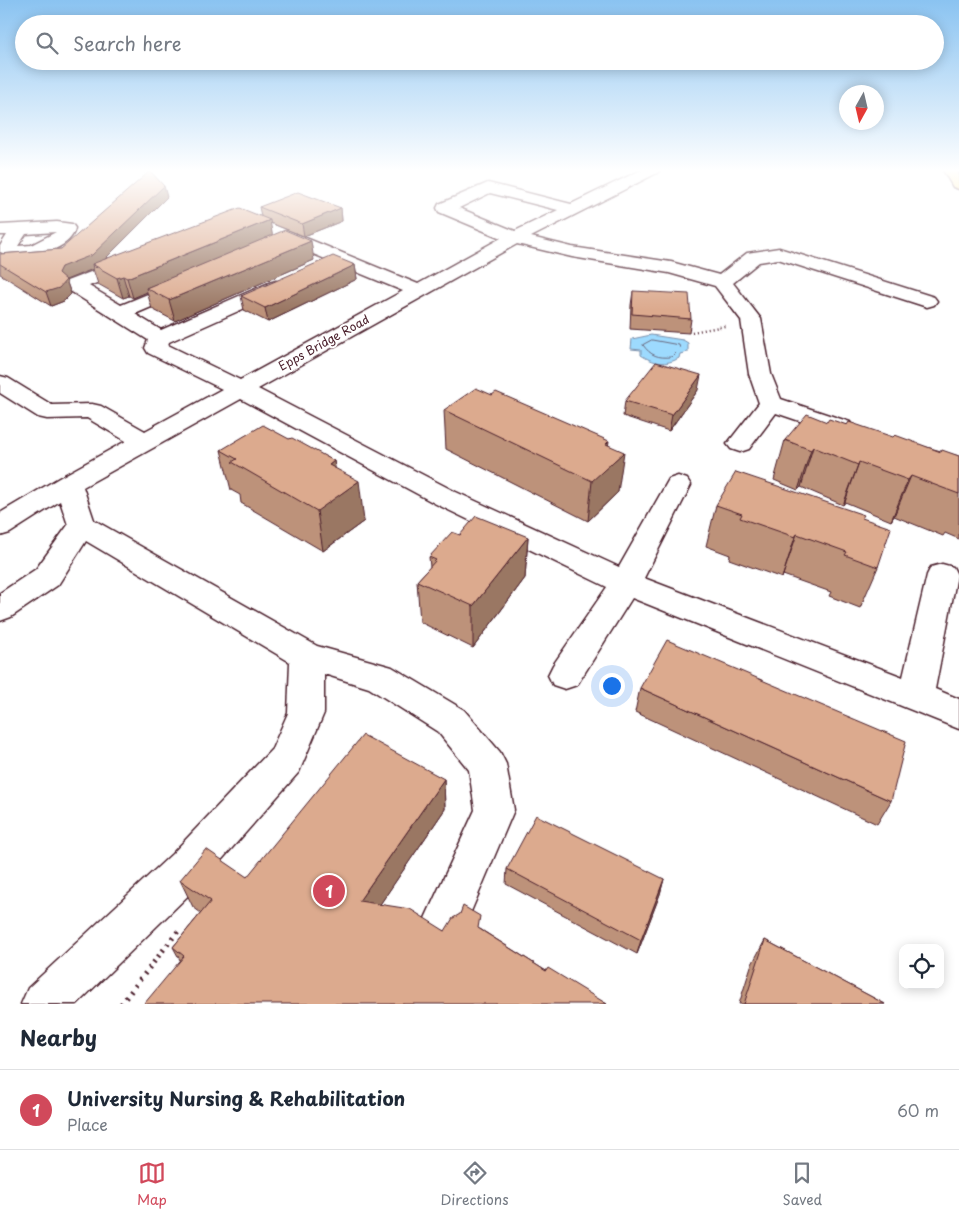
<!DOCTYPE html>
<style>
:root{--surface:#fff;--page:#f6f6f7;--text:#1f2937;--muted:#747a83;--line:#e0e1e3;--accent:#d1495b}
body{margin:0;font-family:"Playpen Sans",sans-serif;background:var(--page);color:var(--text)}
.controls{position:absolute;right:15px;bottom:15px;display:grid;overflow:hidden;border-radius:10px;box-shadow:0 2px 12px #0003}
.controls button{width:45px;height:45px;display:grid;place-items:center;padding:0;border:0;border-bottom:1px solid var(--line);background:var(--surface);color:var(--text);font:25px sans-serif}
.compass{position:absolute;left:839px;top:85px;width:45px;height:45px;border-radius:50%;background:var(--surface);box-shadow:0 2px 12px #0003;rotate:188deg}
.you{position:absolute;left:611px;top:685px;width:18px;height:18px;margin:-12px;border:4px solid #fff;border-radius:50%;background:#1a73e8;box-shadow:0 0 0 8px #1a73e833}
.badge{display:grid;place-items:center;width:32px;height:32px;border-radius:50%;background:var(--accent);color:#fff;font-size:16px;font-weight:700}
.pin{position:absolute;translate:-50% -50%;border:2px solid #fff;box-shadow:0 1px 5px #0006}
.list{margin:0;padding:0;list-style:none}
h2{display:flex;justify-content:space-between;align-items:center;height:65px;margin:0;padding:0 20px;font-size:21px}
h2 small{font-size:16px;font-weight:400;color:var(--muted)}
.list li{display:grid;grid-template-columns:32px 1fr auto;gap:15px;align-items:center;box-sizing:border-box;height:80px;padding:0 20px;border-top:1px solid var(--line)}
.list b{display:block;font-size:19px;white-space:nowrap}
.list p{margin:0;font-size:16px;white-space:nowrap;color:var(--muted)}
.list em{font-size:16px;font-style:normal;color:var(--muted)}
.icon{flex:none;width:28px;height:28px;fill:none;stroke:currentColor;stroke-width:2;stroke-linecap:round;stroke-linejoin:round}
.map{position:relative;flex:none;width:959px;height:1004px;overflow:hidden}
.search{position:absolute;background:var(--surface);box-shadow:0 2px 12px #0003;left:15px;right:15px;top:15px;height:55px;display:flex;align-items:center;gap:12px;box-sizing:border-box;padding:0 18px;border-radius:28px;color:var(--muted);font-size:19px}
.sheet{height:145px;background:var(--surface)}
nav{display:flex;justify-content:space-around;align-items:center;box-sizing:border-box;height:70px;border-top:1px solid var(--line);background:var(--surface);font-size:14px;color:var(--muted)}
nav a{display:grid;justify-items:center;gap:2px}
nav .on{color:var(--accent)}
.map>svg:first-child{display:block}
.water{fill:#9ddafe;stroke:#7c8faa}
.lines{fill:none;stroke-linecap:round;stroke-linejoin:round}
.shore{stroke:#6b6a7f;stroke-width:1}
.minor-casing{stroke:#4a1f2b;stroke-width:3}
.major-casing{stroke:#4a1f2b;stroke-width:3}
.path-far1{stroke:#4a1f2b;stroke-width:2.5;stroke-dasharray:1 3;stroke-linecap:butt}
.path{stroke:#4a1f2b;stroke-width:5;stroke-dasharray:2 5.5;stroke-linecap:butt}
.minor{fill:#fff;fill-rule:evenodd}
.major{fill:#fde080;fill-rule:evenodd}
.wall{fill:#bd927a;stroke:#4a1f2b}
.shaded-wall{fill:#9a7763;stroke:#4a1f2b}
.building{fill:#dcaa8e;stroke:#4a1f2b}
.labels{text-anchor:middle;stroke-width:4;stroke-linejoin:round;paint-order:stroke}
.far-street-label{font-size:12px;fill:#4a1f2b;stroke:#fff}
</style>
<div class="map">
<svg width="959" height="1004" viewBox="0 0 959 1004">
<rect width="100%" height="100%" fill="#fff"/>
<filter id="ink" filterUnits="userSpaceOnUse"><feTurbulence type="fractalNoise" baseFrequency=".02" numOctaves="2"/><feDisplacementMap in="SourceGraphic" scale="10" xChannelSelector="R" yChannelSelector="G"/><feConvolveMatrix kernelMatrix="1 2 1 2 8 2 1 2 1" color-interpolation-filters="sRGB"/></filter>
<g filter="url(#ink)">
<path class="water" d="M651,335L683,340L688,343V352L680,354L679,358C666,366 653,363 641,355V350L631,349L632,339Z"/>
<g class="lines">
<path class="shore" d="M652,340L679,345L680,348L671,357C658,358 651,356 643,345Z"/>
<g class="minor-casing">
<path id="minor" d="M641,170H660L657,173L531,237L572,247L671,262L719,275L747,253L779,248L934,297L937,301L934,305L927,307L778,259L759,262L733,283L761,319L771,374L781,399L850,422L853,427L850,432L841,434L832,432L776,413L749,449L740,452L731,449L727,444L759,403L749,374L741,320L715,286L669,273L572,257L517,244L258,389L456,492L619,567L669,479L678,476L687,479L691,485L644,578L903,677L927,575L931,567L942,564L953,567L957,575L935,689L959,699V729L632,598L577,685L565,689L553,685L548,675L553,665L607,587L436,504L241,399L83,487L94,520L317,646L392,667L464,710L500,752L506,764L514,810L459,940L444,947L429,940L422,925L475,810L469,770L438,732L369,688L324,674V713L299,772L202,882L77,1004H21L28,988L172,854L272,749L288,713L290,662L86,541L58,585L11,617L0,621V593L36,569L68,525L60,501L10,533L0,536V513L59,478L126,441L87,418L47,419L38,417L0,393V376L8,378L52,405L92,404L101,406L145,431L222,389L148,353L145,348L148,340L67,289L64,285L67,281L130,257L137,259L139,263L137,267L89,286L121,305L177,282L184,280L191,282L194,286L191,290L135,314L161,330L269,283L276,281L283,283L286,287L283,291L169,342L168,345L240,380L403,291L243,225H232L229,221C234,214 243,214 250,215L418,284L501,238L439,212L437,208L439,204L488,183L571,204ZM490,193L558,210L515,231L459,208Z
M57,222L72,224L75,228C71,253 20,261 0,252V246L7,235H0V225ZM56,232L31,245L18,246L26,234Z"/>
</g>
<g class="major-casing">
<path id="major" d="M943,170H958L959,189L953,187Z"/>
</g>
<path class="path-far1" d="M692,332L725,326"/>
<path class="path" d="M121,1004L179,930"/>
<use href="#minor" class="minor"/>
<use href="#major" class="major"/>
</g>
<path class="wall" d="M167,197L105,259L261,216L259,207L341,208L342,221L304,236L270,223L272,235L314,260L175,321L152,309L147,292L133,298L129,296L123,298L98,284L93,269L66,280L71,294L64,301L51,306L0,274V254L61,249Z
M355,265L357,279L268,322L244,310L241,296Z
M633,291L691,319L689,333L630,329L631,305Z
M698,390L669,431L623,416L625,401Z
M492,395L608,445L618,492L588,521L446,449L444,410Z
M827,422L847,425L959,456V539L945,533L943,536L894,516L891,521L845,502L843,505L801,487L798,490L774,480L785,440Z
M289,439L334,461L335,468L364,521L323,551L241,503L240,495L231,490L221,450Z
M716,505L862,518L878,567L860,608L829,596L831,592L783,575L782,578L729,559L730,555L706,546Z
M460,535L528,537L525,578L473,648L420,622L417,581L430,567L429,557Z
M640,688L891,801L877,824L635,712Z
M444,779L445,809L380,904L445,931L480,929L546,971L607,1004L180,960L173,947L201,913L193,907L180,880L247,877Z
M507,869L664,879L660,894L637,954L506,884Z
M765,940L885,1004H739L751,966Z"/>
<path class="shaded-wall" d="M164,186L167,197L96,268L92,264L93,269L66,280L71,294L64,301L51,306L46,292L61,267Z
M341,208L342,221L304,236L302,224Z
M270,220L273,239L146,288L147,292L133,298L127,278Z
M311,241L314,260L175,321L169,300Z
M355,265L357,279L268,322L265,308Z
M123,276L129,296L123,298L117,278Z
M701,375L698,390L669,431L672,415Z
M609,441L605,469L624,452L618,492L588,521L592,481L606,444Z
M813,447L801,487L798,490L811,450Z
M334,461L339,495L359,481L364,521L323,551L317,511L329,465Z
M859,462L845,502L843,505L858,465Z
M911,476L894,516L891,521L908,480Z
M797,534L783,575L782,578L795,537Z
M528,537L525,578L473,648V606Z
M444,779L445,809L364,928L359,901Z
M664,879L660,894L637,954L641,940Z"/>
<path class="building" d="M150,171L164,186L92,255L61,267L58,273L66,280L59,288L46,292L0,264V254L61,249Z
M298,192L341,208L302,224L259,207Z
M240,208L270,220L127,278L123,276L117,278L92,264Z
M285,230L311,241L169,300L146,288Z
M333,256L355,265L265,308L241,296Z
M633,291L689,294L691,319L632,314Z
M656,362L701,375L672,415L625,401Z
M476,388L492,395L496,392L609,441L606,444L624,452L592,481L444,410Z
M807,414L827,422L829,419L847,425L849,422L893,437L895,435L941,452L942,450L959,456V494L911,476L908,480L859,462L858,465L813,447L811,450L785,440Z
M263,425L289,439L292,438L334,461L329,465L359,481L317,511L232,462L237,459L221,450Z
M736,472L864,515L862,518L891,528L878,567L845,555L847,552L797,534L795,537L740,518L742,514L716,505Z
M476,516L528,537L473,606L417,581L436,560L429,557L452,532L460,535Z
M667,640L906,741L891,801L640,688Z
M363,735L444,779L359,901L410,909L445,931L453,918L460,914L463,906L480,916L478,928L546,971L548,968L607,1004H144L184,956L173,947L211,901L180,880L206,849L247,877Z
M536,815L664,879L641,940L507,869Z
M765,940L885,1004H744Z"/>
</g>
<linearGradient id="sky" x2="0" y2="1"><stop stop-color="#8ac3f1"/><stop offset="0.55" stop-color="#fff"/><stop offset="1" stop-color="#fff" stop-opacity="0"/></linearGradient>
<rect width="959" height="310" fill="url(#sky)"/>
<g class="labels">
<g class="far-street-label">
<text transform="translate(324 343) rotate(-29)" y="4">Epps Bridge Road</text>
</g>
</g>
</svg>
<div class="controls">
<button><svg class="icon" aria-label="locate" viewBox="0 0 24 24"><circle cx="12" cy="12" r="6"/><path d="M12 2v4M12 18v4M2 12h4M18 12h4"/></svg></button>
</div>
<svg class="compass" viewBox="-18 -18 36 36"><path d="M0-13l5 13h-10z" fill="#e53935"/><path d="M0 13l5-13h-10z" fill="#747a83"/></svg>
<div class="you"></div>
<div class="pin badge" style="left:329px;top:891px">1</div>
<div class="search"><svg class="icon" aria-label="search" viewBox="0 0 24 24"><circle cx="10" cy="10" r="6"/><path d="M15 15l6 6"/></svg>Search here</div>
</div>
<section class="sheet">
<h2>Nearby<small></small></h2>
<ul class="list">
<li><span class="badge">1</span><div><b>University Nursing &amp; Rehabilitation</b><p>Place</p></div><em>60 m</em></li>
</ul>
</section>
<nav>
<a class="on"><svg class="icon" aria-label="map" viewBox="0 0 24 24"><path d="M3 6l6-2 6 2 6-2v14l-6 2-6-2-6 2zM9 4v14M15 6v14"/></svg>Map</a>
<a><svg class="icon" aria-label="directions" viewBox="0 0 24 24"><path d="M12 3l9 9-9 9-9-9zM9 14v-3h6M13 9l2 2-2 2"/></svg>Directions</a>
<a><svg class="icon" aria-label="saved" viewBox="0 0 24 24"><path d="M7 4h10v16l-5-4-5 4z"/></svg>Saved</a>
</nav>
